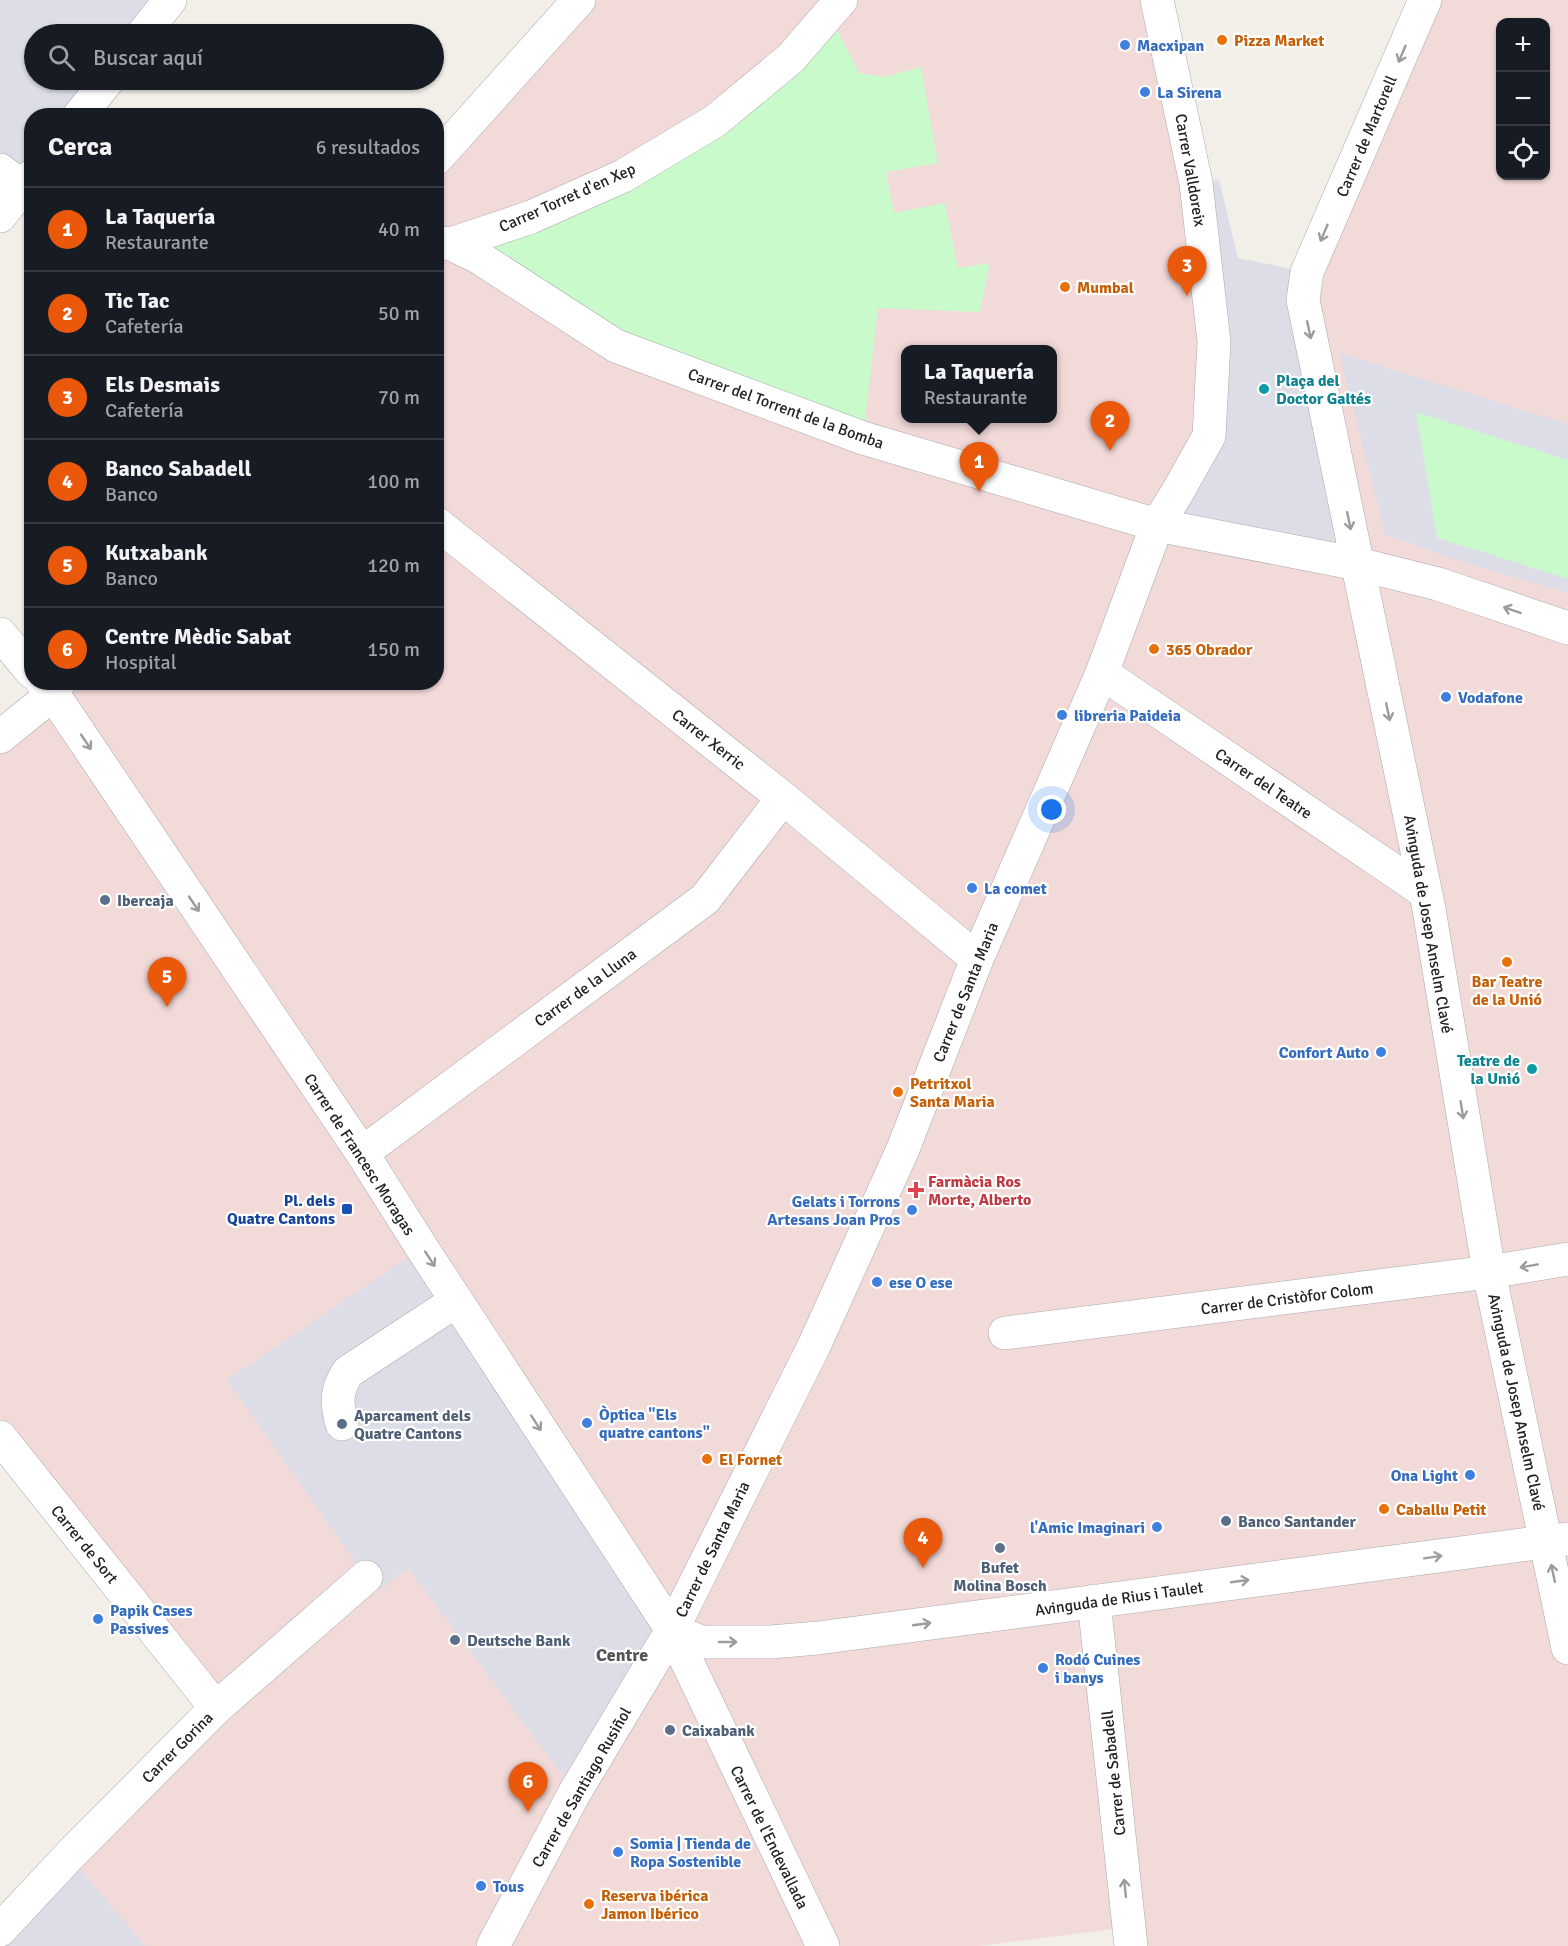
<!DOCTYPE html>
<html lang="es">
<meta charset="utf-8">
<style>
:root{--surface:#171b24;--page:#20242c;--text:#f1f3f6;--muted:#9ea1a6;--line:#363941;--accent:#ea580c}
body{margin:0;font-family:Signika,sans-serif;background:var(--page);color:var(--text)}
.controls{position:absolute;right:18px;top:18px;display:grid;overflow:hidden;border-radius:12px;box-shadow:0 2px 4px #0004}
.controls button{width:54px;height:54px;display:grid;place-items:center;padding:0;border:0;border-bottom:2px solid var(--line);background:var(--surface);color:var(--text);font:30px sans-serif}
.you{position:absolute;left:1052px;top:810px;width:21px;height:21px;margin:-15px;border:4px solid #fff;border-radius:50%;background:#1a73e8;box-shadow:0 0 0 9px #1a73e833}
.badge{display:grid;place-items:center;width:39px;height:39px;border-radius:50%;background:var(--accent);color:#fff;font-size:20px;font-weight:700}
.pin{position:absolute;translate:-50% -50px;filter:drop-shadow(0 2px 3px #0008)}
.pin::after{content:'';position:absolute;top:32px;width:21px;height:18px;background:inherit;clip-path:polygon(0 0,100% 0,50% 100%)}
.popup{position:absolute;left:901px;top:345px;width:156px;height:78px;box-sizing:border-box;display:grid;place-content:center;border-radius:12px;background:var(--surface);filter:drop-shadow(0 2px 4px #0005);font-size:20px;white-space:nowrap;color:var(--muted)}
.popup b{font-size:22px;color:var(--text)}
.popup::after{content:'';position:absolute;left:50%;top:100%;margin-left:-12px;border:12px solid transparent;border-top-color:var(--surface)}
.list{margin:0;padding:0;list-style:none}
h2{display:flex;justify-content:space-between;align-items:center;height:78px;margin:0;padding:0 24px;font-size:26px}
h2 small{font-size:20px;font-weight:400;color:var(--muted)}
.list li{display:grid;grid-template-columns:39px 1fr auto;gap:18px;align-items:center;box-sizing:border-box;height:84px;padding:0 24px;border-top:2px solid var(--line)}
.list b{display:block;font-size:22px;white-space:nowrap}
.list p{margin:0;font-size:20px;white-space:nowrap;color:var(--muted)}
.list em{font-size:20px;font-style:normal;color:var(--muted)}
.icon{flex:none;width:33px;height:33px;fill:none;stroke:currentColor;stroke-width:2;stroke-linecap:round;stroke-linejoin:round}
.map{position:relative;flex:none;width:1568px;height:1946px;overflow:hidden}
.search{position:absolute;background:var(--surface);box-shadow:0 2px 4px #0004;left:24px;top:24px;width:420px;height:66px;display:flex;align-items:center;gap:15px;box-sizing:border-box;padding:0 21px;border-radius:33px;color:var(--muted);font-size:22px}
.panel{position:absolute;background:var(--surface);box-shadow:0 2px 4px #0004;left:24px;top:108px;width:420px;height:582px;border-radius:24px}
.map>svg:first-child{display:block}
.commercial{fill:#f2dad9;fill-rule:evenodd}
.park{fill:#c8facc}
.plaza{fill:#dddde8}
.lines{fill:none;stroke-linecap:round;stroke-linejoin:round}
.minor-casing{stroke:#a9a9a9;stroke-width:34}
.minor{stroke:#fff;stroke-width:33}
.oneway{stroke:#9c9c9c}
.food-dot{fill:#e8710a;stroke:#fff;stroke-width:2}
.shop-dot{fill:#3f7fe0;stroke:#fff;stroke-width:2}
.culture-dot{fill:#0f9aa8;stroke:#fff;stroke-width:2}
.service-dot{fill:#5c6f8a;stroke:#fff;stroke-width:2}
.health-dot{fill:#e0444e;stroke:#fff;stroke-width:2}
.transit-dot{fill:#1a4fb4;stroke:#fff;stroke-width:2}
.labels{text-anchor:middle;stroke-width:4.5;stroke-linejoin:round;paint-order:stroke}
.food-label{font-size:16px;font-weight:bold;fill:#c56008;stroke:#fff;text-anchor:start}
.shop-label{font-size:16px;font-weight:bold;fill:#366cbe;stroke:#fff;text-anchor:start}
.street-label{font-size:16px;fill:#222;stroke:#fff}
.culture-label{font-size:16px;font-weight:bold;fill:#0d838f;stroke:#fff;text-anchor:start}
.service-label{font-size:16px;font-weight:bold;fill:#4e5e75;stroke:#fff;text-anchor:start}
.health-label{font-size:16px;font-weight:bold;fill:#be3a42;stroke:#fff;text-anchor:start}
.transit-label{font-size:16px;font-weight:bold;fill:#164399;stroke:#fff;text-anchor:end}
.neighbourhood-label{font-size:18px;font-weight:bold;fill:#555;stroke:#fff}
</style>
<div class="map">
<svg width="1568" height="1946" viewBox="0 0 1568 1946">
<rect width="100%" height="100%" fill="#f2efe9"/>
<path class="commercial" d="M579,0H1157L1204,255L1307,272L1425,0H1568V1946H1131L1129,1927L978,1946H0L216,1708L0,1437V737L59,683L436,682L437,159ZM1500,22H1546V176H1500ZM906,350H1052V418H906Z"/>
<path class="park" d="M829,13L859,73L884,77L921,67L938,163L886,172L894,213L945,203L958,268L990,263L980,312L878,308L863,438L616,346L478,257L531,217L623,176Z
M1416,411L1568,460V579L1437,538Z"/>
<path class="plaza" d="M0,0H170L143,34H34V80H108L79,115L32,116L31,176L0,170Z
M1219,180L1238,258L1307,272L1340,541L1157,525L1209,436L1196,183Z
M1339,353L1568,424V460L1416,412L1437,538L1568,579V593L1456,560L1385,534Z
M422,1248L672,1630L575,1792L408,1568L379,1591L366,1577L227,1380Z
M69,1856L145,1946H0V1916Z"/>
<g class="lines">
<g class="minor-casing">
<path id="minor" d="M1425,0L1307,272L1303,300L1429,909L1489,1272L1568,1648
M143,34L170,0
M79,116L108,80
M436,159L579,0
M0,170L32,195
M0,216L32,176
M436,242L451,244L478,257L616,346L863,438L1157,525L1358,564L1438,584L1568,628
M451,244L531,217L623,176L715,121L791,58L841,0
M436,523L783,798L977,959
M0,634L32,672
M1102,673L1425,892
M42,682L53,694L362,1153L422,1248L672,1630L823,1946
M0,737L53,694L59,682
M362,1153L705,899L783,798
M1005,1333L1489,1272L1568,1259
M342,1424C336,1403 336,1390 348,1372L456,1301
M0,1437L216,1708
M1094,1601L1131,1946
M672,1630L701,1642H771L818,1638L1567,1539
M0,1930L69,1856L216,1708L366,1577
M493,1946L575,1792L672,1630L814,1346L903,1149L977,959L1102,673L1157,525L1177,493L1209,436L1214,342L1196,183L1157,0"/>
</g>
<use href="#minor" class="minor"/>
</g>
<defs><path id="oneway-shaft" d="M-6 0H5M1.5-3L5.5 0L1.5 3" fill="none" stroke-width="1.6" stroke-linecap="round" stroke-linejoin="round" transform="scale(1.5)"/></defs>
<g class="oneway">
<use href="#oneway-shaft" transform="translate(1402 54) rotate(113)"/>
<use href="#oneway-shaft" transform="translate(1324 233) rotate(113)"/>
<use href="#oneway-shaft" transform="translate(1309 330) rotate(78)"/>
<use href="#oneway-shaft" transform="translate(1349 521) rotate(78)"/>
<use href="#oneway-shaft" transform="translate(1512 610) rotate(-161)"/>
<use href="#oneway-shaft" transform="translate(1388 712) rotate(78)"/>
<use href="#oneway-shaft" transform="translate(86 742) rotate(56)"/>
<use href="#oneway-shaft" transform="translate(194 904) rotate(56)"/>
<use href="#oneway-shaft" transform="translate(1462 1110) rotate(81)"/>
<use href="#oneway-shaft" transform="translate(430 1259) rotate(57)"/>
<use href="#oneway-shaft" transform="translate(1529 1266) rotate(170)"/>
<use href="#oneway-shaft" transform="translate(536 1423) rotate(57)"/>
<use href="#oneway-shaft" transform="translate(1433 1557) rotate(-9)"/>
<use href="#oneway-shaft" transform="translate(1553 1573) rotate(-102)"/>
<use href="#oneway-shaft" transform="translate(1240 1581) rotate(-8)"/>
<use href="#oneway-shaft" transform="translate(922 1624) rotate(-8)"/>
<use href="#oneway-shaft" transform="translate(728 1642)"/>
<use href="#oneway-shaft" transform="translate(1125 1888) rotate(-96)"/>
</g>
<g class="food-dot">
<circle cx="1222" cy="40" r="6"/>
<circle cx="1065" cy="287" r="6"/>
<circle cx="1154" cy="649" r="6"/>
<circle cx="1507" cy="962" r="6"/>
<circle cx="898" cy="1092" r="6"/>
<circle cx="707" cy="1459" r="6"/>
<circle cx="1384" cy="1509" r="6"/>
<circle cx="589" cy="1904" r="6"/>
</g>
<g class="shop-dot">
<circle cx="1125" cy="45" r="6"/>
<circle cx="1145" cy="92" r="6"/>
<circle cx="1446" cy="697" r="6"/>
<circle cx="1062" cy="715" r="6"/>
<circle cx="972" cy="888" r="6"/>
<circle cx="1381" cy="1052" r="6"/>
<circle cx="912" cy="1210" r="6"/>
<circle cx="877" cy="1282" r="6"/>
<circle cx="587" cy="1423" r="6"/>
<circle cx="1470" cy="1475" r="6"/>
<circle cx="1157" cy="1527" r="6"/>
<circle cx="98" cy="1619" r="6"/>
<circle cx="1043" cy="1668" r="6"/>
<circle cx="618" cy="1852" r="6"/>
<circle cx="481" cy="1886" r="6"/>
</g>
<g class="culture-dot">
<circle cx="1264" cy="389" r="6"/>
<circle cx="1532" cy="1069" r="6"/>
</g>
<g class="service-dot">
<circle cx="105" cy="900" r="6"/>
<circle cx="342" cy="1424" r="6"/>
<circle cx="1226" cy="1521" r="6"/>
<circle cx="1000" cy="1548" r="6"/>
<circle cx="455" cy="1640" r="6"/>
<circle cx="670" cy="1730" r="6"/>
</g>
<path class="health-dot" d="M913 1181h6v6h6v6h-6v6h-6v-6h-6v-6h6z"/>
<rect class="transit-dot" x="341" y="1203" width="12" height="12" rx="3"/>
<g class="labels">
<g class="food-label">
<text x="1234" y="46">Pizza Market</text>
<text x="1077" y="293">Mumbal</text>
<text x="1166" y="655">365 Obrador</text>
<text x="1507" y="987" text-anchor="middle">Bar Teatre<tspan x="1507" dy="18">de la Unió</tspan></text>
<text x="910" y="1089">Petritxol<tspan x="910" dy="18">Santa Maria</tspan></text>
<text x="719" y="1465">El Fornet</text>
<text x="1396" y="1515">Caballu Petit</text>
<text x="601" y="1901">Reserva ibérica<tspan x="601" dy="18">Jamon Ibérico</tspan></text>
</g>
<g class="shop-label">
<text x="1137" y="51">Macxipan</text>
<text x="1157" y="98">La Sirena</text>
<text x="1458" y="703">Vodafone</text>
<text x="1074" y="721">libreria Paideia</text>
<text x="984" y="894">La comet</text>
<text x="1369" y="1058" text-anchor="end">Confort Auto</text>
<text x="900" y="1207" text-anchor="end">Gelats i Torrons<tspan x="900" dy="18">Artesans Joan Pros</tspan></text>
<text x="889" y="1288">ese O ese</text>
<text x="599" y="1420">Òptica "Els<tspan x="599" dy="18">quatre cantons"</tspan></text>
<text x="1458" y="1481" text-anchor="end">Ona Light</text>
<text x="1145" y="1533" text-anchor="end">l'Amic Imaginari</text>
<text x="110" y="1616">Papik Cases<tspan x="110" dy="18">Passives</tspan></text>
<text x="1055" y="1665">Rodó Cuines<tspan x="1055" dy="18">i banys</tspan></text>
<text x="630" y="1849">Somia | Tienda de<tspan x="630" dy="18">Ropa Sostenible</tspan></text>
<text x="493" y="1892">Tous</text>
</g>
<g class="street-label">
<text transform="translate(1366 136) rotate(-67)" y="6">Carrer de Martorell</text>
<text transform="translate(1191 170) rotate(80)" y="6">Carrer Valldoreix</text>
<text transform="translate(567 197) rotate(-24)" y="6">Carrer Torret d'en Xep</text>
<text transform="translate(786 408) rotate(20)" y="6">Carrer del Torrent de la Bomba</text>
<text transform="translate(709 739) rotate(38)" y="6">Carrer Xerric</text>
<text transform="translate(1264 783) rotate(34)" y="6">Carrer del Teatre</text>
<text transform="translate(1429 924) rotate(80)" y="6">Avinguda de Josep Anselm Clavé</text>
<text transform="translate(585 987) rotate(-36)" y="6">Carrer de la Lluna</text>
<text transform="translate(965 992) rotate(-68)" y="6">Carrer de Santa Maria</text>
<text transform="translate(360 1154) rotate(57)" y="6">Carrer de Francesc Moragas</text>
<text transform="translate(1287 1298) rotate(-7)" y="6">Carrer de Cristòfor Colom</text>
<text transform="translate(1517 1402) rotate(78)" y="6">Avinguda de Josep Anselm Clavé</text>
<text transform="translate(85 1544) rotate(51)" y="6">Carrer de Sort</text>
<text transform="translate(712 1549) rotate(-64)" y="6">Carrer de Santa Maria</text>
<text transform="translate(1119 1598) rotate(-8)" y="6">Avinguda de Rius i Taulet</text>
<text transform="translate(177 1747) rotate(-45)" y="6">Carrer Gorina</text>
<text transform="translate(1113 1773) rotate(-96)" y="6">Carrer de Sabadell</text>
<text transform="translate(581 1787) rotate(-60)" y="6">Carrer de Santiago Rusiñol</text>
<text transform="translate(770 1837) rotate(64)" y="6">Carrer de l'Endevallada</text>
</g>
<g class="culture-label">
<text x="1276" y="386">Plaça del<tspan x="1276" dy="18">Doctor Galtés</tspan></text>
<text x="1520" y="1066" text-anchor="end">Teatre de<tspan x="1520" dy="18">la Unió</tspan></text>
</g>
<g class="service-label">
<text x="117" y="906">Ibercaja</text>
<text x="354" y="1421">Aparcament dels<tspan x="354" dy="18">Quatre Cantons</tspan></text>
<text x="1238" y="1527">Banco Santander</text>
<text x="1000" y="1573" text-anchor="middle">Bufet<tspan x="1000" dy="18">Molina Bosch</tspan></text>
<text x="467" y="1646">Deutsche Bank</text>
<text x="682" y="1736">Caixabank</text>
</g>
<g class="health-label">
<text x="928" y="1187">Farmàcia Ros<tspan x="928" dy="18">Morte, Alberto</tspan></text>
</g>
<g class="transit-label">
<text x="335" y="1206">Pl. dels<tspan x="335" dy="18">Quatre Cantons</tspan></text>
</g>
<g class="neighbourhood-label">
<text x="622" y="1661">Centre</text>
</g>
</g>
</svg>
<div class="controls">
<button>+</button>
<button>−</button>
<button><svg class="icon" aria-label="locate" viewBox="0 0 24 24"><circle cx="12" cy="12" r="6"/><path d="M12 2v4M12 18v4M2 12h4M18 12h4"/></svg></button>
</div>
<div class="you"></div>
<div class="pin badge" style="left:979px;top:492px">1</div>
<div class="popup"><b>La Taquería</b>Restaurante</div>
<div class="pin badge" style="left:1110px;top:451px">2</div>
<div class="pin badge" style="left:1187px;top:296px">3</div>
<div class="pin badge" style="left:923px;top:1568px">4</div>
<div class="pin badge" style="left:167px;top:1007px">5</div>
<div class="pin badge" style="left:528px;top:1812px">6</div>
<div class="search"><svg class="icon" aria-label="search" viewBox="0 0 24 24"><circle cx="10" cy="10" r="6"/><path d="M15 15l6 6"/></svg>Buscar aquí</div>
<section class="panel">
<h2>Cerca<small>6 resultados</small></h2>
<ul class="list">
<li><span class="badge">1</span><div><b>La Taquería</b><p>Restaurante</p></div><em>40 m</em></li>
<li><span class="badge">2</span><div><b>Tic Tac</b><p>Cafetería</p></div><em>50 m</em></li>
<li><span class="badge">3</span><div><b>Els Desmais</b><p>Cafetería</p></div><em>70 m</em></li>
<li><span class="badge">4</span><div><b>Banco Sabadell</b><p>Banco</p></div><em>100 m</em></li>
<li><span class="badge">5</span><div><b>Kutxabank</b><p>Banco</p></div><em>120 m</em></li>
<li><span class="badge">6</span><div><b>Centre Mèdic Sabat</b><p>Hospital</p></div><em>150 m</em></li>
</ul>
</section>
</div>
